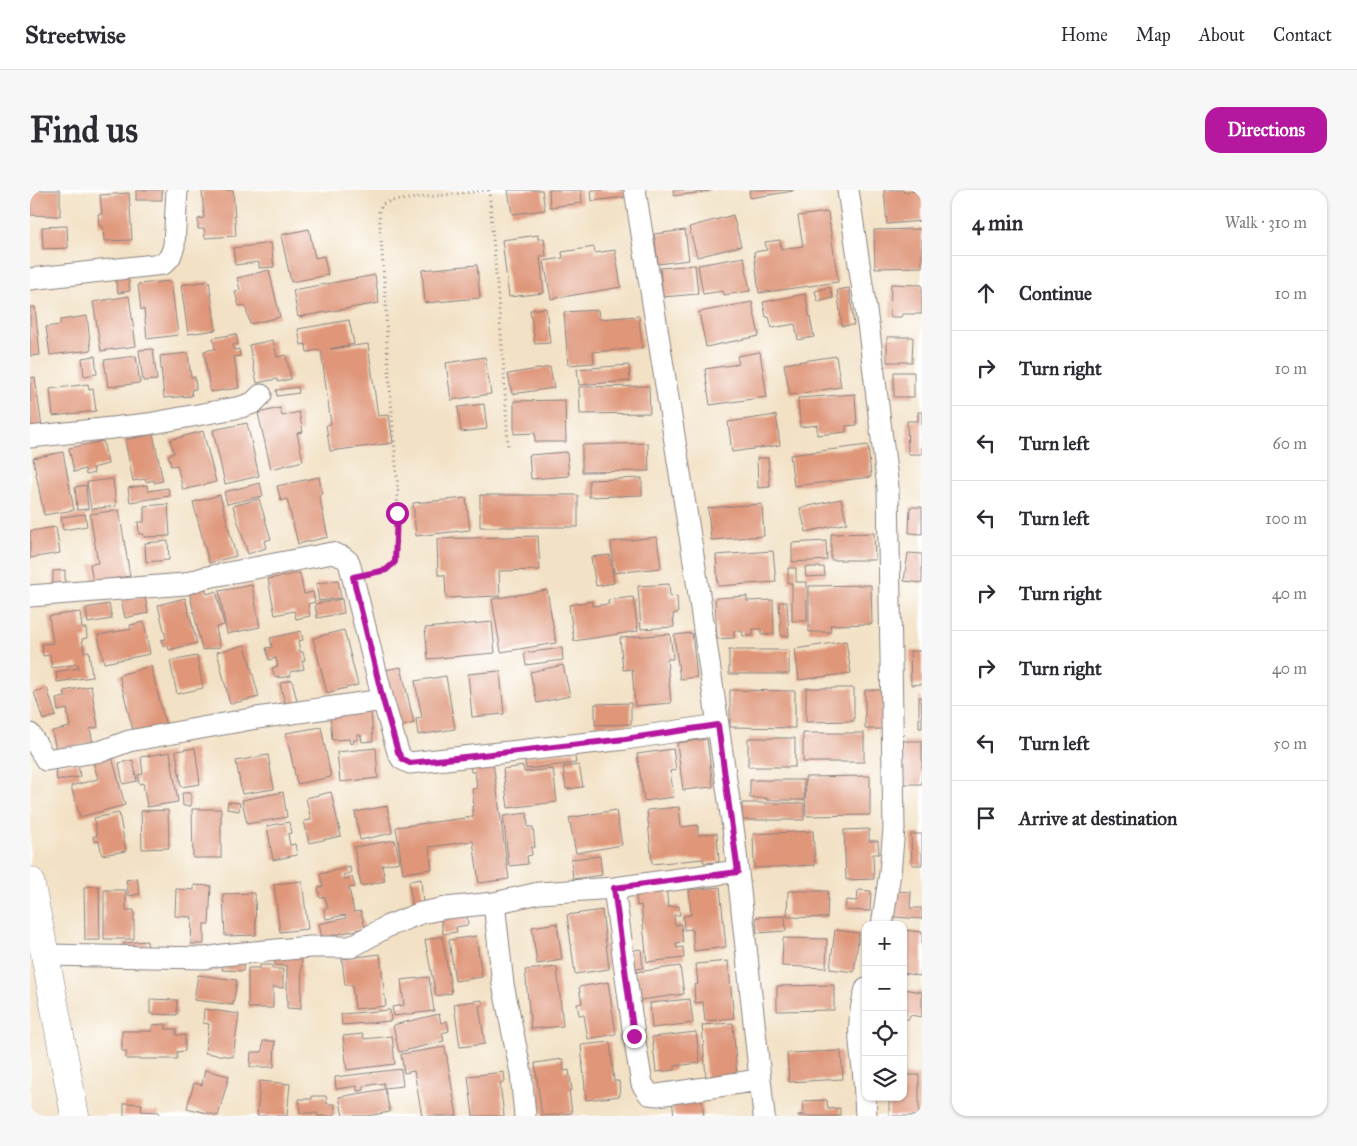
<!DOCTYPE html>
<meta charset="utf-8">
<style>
:root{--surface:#fff;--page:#f7f7f7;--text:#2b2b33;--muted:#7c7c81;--line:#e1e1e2;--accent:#b5179e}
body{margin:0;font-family:"IM FELL Great Primer",serif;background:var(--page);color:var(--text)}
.controls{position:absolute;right:15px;bottom:15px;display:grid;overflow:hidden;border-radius:10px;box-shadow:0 1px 4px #0004}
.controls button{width:45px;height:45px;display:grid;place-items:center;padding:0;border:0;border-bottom:1px solid var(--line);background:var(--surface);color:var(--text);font:25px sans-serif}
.stop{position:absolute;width:15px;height:15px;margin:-11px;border:4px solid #b5179e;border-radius:50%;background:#fff}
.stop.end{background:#b5179e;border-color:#fff;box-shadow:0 1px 5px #0008}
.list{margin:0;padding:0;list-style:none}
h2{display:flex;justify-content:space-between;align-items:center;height:65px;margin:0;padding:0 20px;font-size:21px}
h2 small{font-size:16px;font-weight:400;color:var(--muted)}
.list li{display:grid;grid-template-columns:32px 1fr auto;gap:15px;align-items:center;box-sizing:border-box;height:75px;padding:0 20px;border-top:1px solid var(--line)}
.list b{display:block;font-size:19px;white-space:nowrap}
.list em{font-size:16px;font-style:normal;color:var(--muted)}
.icon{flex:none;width:28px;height:28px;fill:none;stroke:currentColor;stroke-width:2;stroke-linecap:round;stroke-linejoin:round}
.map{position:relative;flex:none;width:892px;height:926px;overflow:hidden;border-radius:15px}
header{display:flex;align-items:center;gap:30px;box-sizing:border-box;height:70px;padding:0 25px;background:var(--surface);border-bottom:1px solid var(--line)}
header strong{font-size:24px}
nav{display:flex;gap:28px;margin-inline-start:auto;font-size:18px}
.intro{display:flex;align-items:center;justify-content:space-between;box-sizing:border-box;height:120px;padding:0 30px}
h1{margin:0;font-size:35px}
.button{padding:12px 22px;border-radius:15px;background:var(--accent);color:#fff;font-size:18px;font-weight:700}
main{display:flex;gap:30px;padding:0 30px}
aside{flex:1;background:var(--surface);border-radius:15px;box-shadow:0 1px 4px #0004}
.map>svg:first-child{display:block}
.building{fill:#df9679}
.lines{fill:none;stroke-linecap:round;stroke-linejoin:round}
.street-casing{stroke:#8a8280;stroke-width:23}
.secondary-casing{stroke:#8a8280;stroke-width:29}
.path{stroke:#8a8280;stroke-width:3;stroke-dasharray:1 4;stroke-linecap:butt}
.street{stroke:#fff;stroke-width:21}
.secondary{stroke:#fff;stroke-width:28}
.route{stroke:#b5179e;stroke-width:6}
</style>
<header>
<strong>Streetwise</strong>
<nav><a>Home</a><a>Map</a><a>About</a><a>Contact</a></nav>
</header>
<div class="intro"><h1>Find us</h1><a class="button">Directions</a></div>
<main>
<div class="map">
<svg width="892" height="926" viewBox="0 0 892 926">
<rect width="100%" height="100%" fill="#fff"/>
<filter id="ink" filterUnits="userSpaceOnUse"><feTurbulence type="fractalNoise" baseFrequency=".02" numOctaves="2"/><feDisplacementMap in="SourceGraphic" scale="10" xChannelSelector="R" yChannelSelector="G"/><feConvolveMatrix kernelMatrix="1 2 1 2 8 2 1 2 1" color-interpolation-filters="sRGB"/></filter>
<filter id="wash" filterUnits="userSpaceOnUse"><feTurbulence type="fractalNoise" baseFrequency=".0096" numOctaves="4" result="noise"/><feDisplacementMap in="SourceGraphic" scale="20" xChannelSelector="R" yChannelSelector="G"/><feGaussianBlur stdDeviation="1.12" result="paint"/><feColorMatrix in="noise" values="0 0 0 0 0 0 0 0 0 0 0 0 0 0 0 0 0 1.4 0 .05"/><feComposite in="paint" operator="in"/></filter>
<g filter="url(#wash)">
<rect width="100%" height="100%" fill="#f2e1c4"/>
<g id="blocks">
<path class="building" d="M0,0H30V26L0,25Z
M106,0H132V10H106Z
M203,0L206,46L175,48L174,39H168V29L174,28L172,1Z
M478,0H512L515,20L482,24Z
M519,0H551L552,13L520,17Z
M561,0H594L595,7L562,11Z
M643,0H680V1L644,6Z
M719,0H763V1L720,8Z
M854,0H873V2L892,0V31L857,34Z
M99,3L102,50L74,51L73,36H69L68,24H72L70,5Z
M798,22L808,92L729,103L724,62L737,60L735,52L750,50L751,59L773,56L768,26Z
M703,25L711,56L667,67L659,37Z
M37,36L38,58L13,59L12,37Z
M279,39L285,68L294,66L298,85L261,92L251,45Z
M892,39V77L845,78L844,40Z
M655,40L659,70L628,74L624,44Z
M508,45V49L514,48L516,66H510L514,103L479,107L472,50Z
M241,53L244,77L229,78V72L205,75L203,58Z
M564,57L565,63L585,60L591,97L521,109L514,71L533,68L532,62Z
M714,67L720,101L694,105L693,101L673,104L668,75Z
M447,75L450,108L395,113L392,80Z
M665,75L668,104L633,107L630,78Z
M239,80L250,127L220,134L215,115L209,116L205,102L210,100L207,88Z
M98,85L100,101L88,103L85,87Z
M345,85L349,113L268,127L263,100Z
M141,91L148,145L117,149L114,119L111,120L108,94Z
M179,91L186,140L158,144L151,95Z
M861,94L892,95V124H872L871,127H860Z
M800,97L803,108L788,112L785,101Z
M819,98L824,135L812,136L807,100Z
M775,104L784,147L768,150L765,134L742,138L739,127H736L733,112Z
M99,106L106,156L71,161L63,112Z
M722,112L729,146L676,157L669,122Z
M0,117H5L10,165L0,166Z
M516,118L520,153L505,154L500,120Z
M568,120L569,129L609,126L612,158L563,162L564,173L538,175L534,122Z
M57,126L61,160L20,165L16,137L30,135V130Z
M319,130L324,154L300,159L338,154L348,226L359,225L363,253L300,261L296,235L301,234L291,160L277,162L276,154L271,155L268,139Z
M206,144L208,154L203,155L204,160L209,159L210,166L204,167L209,198L180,202L174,161L185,159L183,148Z
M857,147H883L882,172H857Z
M243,150L247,167L256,165L261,189L248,192L247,189L227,193L219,155Z
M123,159L127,190L113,191L109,160Z
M730,162L737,207L680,215L675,179L709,174L707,166Z
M158,163L161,187H165L166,199L161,200L162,206L134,208L130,166Z
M65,166L67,184L54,186L52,168Z
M106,166L110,193L78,197L74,170Z
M806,166L811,197L760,205L754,174Z
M455,167L461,204L421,210L416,173Z
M599,175L600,191L549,195L547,179Z
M520,177L524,198L482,204L478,184Z
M864,182H884V207H864Z
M5,187L12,238L1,239L0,188Z
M58,194L59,200L63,199L66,221L23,226L20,199Z
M619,196L620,223L550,224L549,197Z
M268,197L269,203L247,206L246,200Z
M825,204L827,235L816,236V242L787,245V235L770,237L768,208Z
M535,210L536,252H505V243L484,244V211Z
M454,214L457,239L431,242L428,217Z
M250,218L252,226L269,222L273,242L267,243L273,271L241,279L228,223Z
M888,222H892V264H878L877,231H888Z
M746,225L750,255L702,262L698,232Z
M217,233L229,286L195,294L183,240Z
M173,241L186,292L153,300L147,275L141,276L138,265L144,263L140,250Z
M123,244L133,291L124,293V290L116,292L115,289L103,291L95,250Z
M73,251L78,274L63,278L64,283L56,285L55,279L44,282L39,258Z
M618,253L619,281L552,282V255Z
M838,255L841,287L764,296L760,265Z
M33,262L44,320L14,325L3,268Z
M537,262L539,286L501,289L499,265Z
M727,268H738L740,297L728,298Z
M289,287L292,304L289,305L298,347L268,354L257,309L251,311L247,296Z
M612,288V305L559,307V290Z
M83,289L86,316L61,319L57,292Z
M230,293L233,306L197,314L194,302Z
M56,295L58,319L47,320L45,297Z
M117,295L118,301L138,298L140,306L100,312L98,298Z
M190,305L206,366L179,373L163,312Z
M450,305H548V337H450Z
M436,308L440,340L386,346L383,313Z
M229,309L241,349L234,351L236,358L218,364L203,316Z
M811,309L817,333L776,342L770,318Z
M138,314L140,346L114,347V344H109L108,332H114V316Z
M732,314L734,346L681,350L678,318Z
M880,317H892V344L879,343Z
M89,320L100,386L63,392L60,374L68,373L60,324Z
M55,324L57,336L33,340L31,327Z
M26,337L30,363L0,368V341Z
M844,343L845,370H801V344Z
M508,346L510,380L469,381L470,406L416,408L415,385H408L407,349Z
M627,347L631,378L584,383L581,352Z
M138,351L139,370L116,372L115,353Z
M796,351L797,370L762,372V353Z
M743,361L746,392L688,396L686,365Z
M878,363L892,364V393L874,391Z
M580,365L584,393L566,396L561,367Z
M775,377H794L795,386L776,387Z
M758,378H766V392H777V431H762V393H758Z
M35,380V397H23V381Z
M270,383L274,404L283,402L285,412L278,414L280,426L266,429L264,421L245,425L238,389Z
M308,390L311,408L289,411L286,394Z
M174,393L177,404L186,401L194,435L186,437L190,457L172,460L158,396Z
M639,394L640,407L647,406L648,423L643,424L644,437L611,439L608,396Z
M222,395L230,437L197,444L189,401Z
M841,395L842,434L800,435L801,442H779V396Z
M517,400L526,453L471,462L462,409Z
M115,406L118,423L95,428L91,410Z
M717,406V411L743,410L744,444L731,445V439H723V446H713L712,441H704V448L687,449L685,408Z
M603,407L608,441L544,451L539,415L562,411V416L579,414L578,410Z
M155,408L167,453L139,460L138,455L133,456L131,450L136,449L128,415Z
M312,409L314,423L287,428L285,414Z
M749,412H757L759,446H751Z
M79,414L82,429L58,433L56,418Z
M50,422L52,438H56L57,448L52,449L54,462L59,461L62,487L27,492L26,482L49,478L48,474L22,478L20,465L13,466L12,454L23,453L19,426Z
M114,432L120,464L74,473L68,445L101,439L100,435Z
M462,432L465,463L398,469L395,438Z
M314,440L328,495L297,503L283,448Z
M271,441L273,450L268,451L270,462H273L275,470L272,471L274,479L260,482L261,486L249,488V486L245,487L242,478L248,476L246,468L239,470L236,458L242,457L240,448Z
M662,443L667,487L650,489L644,445Z
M640,444L643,469H637L641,513L605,516L602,479L593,480L590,448Z
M816,451L821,483L769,490L765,459Z
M215,455L229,507L200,514L187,462Z
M532,458L533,470L496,475L494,463Z
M699,460H759V484H699Z
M880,461H892V494L881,495Z
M167,466L173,498L147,504L140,471Z
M533,475L540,506L507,513L500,482Z
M121,476L136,536L104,544L89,485Z
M371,477L384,533L369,537L355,480Z
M470,481L474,524L442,527L438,484Z
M416,486L425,539L388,545L386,529L392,528L385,491Z
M262,490L268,515L256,517L250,493Z
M61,496L68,537L60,539L63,553L26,560L22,541L40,537L37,519L28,521L26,509L35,507L34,501Z
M17,498L26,526L13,530L4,502Z
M776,498H824V531L776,532Z
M700,500L765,501V538L700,537Z
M835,500H853V539H835Z
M889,507H892V538H889Z
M601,513V534L565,535V514Z
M341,520L343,551L332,552L331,545H327V550H323L324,553L320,554L319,549L302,550L300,523Z
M291,537L301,587L267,594L256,543Z
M773,543H834V572H773Z
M718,548H765V577H718Z
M677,549L683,597L653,600L647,553Z
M873,551H892V594H873Z
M165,558L170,594L151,597L146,561Z
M346,558L348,588L310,592L307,562Z
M643,559L646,580L640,581L644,607L614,611L607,564Z
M544,561L546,573L496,579L494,567Z
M140,562L148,612L117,617L113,593L109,594L108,585L113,584L111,567Z
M81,563L95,615L50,627L41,596L68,589L62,568Z
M238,565L244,599L212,604L206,571Z
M462,565L479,689L449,693L443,651L399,657L402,679L373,683L366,637L443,627L442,616H444L442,599L447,598L445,582H441L439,568Z
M103,570L107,591L93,594L89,573Z
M48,573L50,587L27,590L25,575Z
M549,575L553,597L536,599L533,577Z
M493,576L494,582L523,579L527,612L478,618L473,579Z
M840,586V625L776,626L775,587Z
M720,590H774V610H736L737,608H720Z
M253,602L257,627L217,634L212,610Z
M301,602L311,646L279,653L274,631L281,630L276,608Z
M152,603H161V616H153Z
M198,612L210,613L209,621L197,619Z
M712,613H774V630H712Z
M357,616L362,643L330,650L325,622Z
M649,617L651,637L668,635V645L687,643L689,672L674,673L673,669L622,674L617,620Z
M162,619H191V668H163Z
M138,620L139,658L112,659L111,621Z
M586,620L592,655L546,663L539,628Z
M89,623L96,661L72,665L69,651L64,652L63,646H67L64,628Z
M497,623L498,637H503L505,657H501L502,665L497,666L498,674L479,676L473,626Z
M259,632L261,643L258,644L260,655L265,654L267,665L243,670L237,636Z
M839,639V651H848L849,664H843L844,689L816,690L814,640Z
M783,641L785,675L724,678L723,644Z
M881,644H892V675H882Z
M365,650L370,672L352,675L355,691L331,696L324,657Z
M570,666L572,685L543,689L541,669Z
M320,677L321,683L313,685L314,689L322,687L325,697L319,698L324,722L331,721L335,738L292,748L289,734L316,728L315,725L296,729L294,719L298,718L295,707L290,708L288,698L293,696L290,684Z
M107,688L110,704L99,706L96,690Z
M391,689L393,714L382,715L379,691Z
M272,691L278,739L250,742L244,694Z
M636,694L638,717L649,716L650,725H644L645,735L651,734L653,752L646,753L647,758L653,757L654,768L617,772L611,715L607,716L605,697Z
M164,695L181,696L179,734H174V754H161L162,727L145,726L146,699L164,700Z
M69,696L70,750H55L54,697Z
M690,697L696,757L664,761L662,739L654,740L653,726L661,725L659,700Z
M74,700H96V720H104V749H74Z
M828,700L841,701L840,721L815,720L816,710L827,711Z
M758,701H798L797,728L757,727Z
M866,701L881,702L880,718H892V729L864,727Z
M225,703L226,745L195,746L193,704Z
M436,720L438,735L426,737L427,742L413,744L410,724Z
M572,720L579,779L545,784L537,725Z
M755,726L756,741L727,743L726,727Z
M527,733L532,770L507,774L502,737Z
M805,740L829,743L824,782L800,779Z
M873,740L892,742V774L890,786L873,783Z
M412,746L422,803L406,806L395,750Z
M446,746L452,787L425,791L419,750Z
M753,748L797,749L796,778L752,776Z
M117,751L118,763L95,765L94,753Z
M611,759L613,778L599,780L597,761Z
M245,764H272L271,819L257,818V776L245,775Z
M350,764L356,816L325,819L322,795H315L312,769Z
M193,770H214L213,781L192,780Z
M698,771L704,828L675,831L673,812L665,813L664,795L668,794L666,774Z
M230,775H242V779H253V798L243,797V818H218V778H230Z
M650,776L654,804L610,810L606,782Z
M527,777L533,836L501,839L495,780Z
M168,785L207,790L203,815L164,810Z
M399,787L404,821L364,826L362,817L374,815L371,790Z
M578,792L586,844L558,849L554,825H549L547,814L552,813L549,797Z
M804,795V820L747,821V796Z
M873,799L892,802V827L880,825L879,829H873Z
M120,809L147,810V825L120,824Z
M660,809L663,833L622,838L620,813Z
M452,810L453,815L449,816L455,854L430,857L424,814Z
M174,819L209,824L203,867L175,863L179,834L173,833Z
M360,820L361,831L312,835L311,824Z
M409,824L411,833L417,831L419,841L412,843L414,851L369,862L363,835Z
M703,833L707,886L676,888L672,835Z
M136,834V839H146V845H155V861L147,862V869H96V861H92V841H122V835Z
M666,842L670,873L645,876V880L626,882L622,847Z
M333,844L334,849L362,846L365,874L317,880L313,846Z
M233,851H245L244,877H220L221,862H232Z
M580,852L584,891H589L590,906L556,910L551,855Z
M415,857L427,926H392L384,881L374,883L371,864Z
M811,861L813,889L759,892L757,863Z
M533,869L534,881L539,880L542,900H539L542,923L512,926L505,873Z
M371,879L373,896L354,898V893L334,896V900L327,901V896L306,899L305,887Z
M175,880L199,886L188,926L157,918L164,893L172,895Z
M474,882L475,892L470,893L474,926H443L438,886Z
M873,885H889V926H859V907H873Z
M230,891L260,894L257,926H227Z
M355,899L360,922L337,926H313L309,907Z
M671,905L674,926H644L642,909Z
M282,906H296L297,914H305V926H288L287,923H270L269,909H282Z
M797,910L798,919L810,918V926H768V925L774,924L773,911Z
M94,913L112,914L111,921L129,922V926H94Z"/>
</g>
</g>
<g filter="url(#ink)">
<use href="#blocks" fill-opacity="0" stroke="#8a8280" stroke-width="1"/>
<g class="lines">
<g class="street-casing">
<path id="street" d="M605,0L666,384L704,645L734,926
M818,0L839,141L858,298L864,639L860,683L852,735
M0,89L133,74L140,67L144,56L147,0
M0,247L118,234L211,217L223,213L231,205
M0,406L155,394L173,388L302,363L313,367L319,372L353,510L368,562L372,569L380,573L595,549L688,535
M0,544L16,570L72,561L99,551L227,528L353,510
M584,698L604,846L612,894L619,904L628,905L729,890
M464,713L473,794L491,883L495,926
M15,765L175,768L192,765L280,757H321L358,736L391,723L416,718L464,713L509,703L584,698L708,681
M836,799C827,827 829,851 833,879C835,895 835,911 836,926"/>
</g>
<g class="secondary-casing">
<path id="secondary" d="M0,691L15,765L45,926"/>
</g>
<path class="path" d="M459,0L474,180L478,257
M344,383L356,380L365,372L368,301L357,158L356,115L349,22L352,14L361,11L459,0"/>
<use href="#street" class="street"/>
<use href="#secondary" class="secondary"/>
</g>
</g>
<g class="lines" filter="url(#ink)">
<path class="route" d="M367,323L365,372L356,380L323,387L353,510L368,562L372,569L380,573L595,549L688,535L708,682L584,698L604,846"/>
</g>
</svg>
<div class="controls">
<button>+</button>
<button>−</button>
<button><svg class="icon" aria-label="locate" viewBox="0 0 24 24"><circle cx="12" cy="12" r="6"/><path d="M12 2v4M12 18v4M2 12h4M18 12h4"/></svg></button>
<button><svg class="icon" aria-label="layers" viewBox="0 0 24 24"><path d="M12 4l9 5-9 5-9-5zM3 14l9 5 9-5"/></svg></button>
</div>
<div class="stop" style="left:367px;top:323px"></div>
<div class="stop end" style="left:604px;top:846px"></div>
</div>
<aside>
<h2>4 min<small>Walk · 310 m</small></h2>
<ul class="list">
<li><svg class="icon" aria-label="ahead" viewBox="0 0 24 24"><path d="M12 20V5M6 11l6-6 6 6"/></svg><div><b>Continue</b></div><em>10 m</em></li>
<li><svg class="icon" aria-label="right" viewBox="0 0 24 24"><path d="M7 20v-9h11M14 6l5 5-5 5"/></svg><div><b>Turn right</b></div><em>10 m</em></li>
<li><svg class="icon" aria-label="left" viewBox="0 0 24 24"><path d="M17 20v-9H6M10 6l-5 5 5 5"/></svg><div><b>Turn left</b></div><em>60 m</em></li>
<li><svg class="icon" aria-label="left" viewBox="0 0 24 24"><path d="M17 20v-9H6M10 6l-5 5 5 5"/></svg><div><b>Turn left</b></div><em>100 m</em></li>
<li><svg class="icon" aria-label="right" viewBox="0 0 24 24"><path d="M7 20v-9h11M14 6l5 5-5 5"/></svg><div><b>Turn right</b></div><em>40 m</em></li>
<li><svg class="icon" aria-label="right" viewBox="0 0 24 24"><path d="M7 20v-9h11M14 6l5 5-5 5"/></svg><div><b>Turn right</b></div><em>40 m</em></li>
<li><svg class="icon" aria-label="left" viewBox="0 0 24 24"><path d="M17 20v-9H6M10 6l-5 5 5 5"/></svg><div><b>Turn left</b></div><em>50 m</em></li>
<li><svg class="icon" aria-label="arrive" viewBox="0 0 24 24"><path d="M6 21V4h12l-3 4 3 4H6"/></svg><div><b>Arrive at destination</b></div></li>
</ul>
</aside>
</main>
